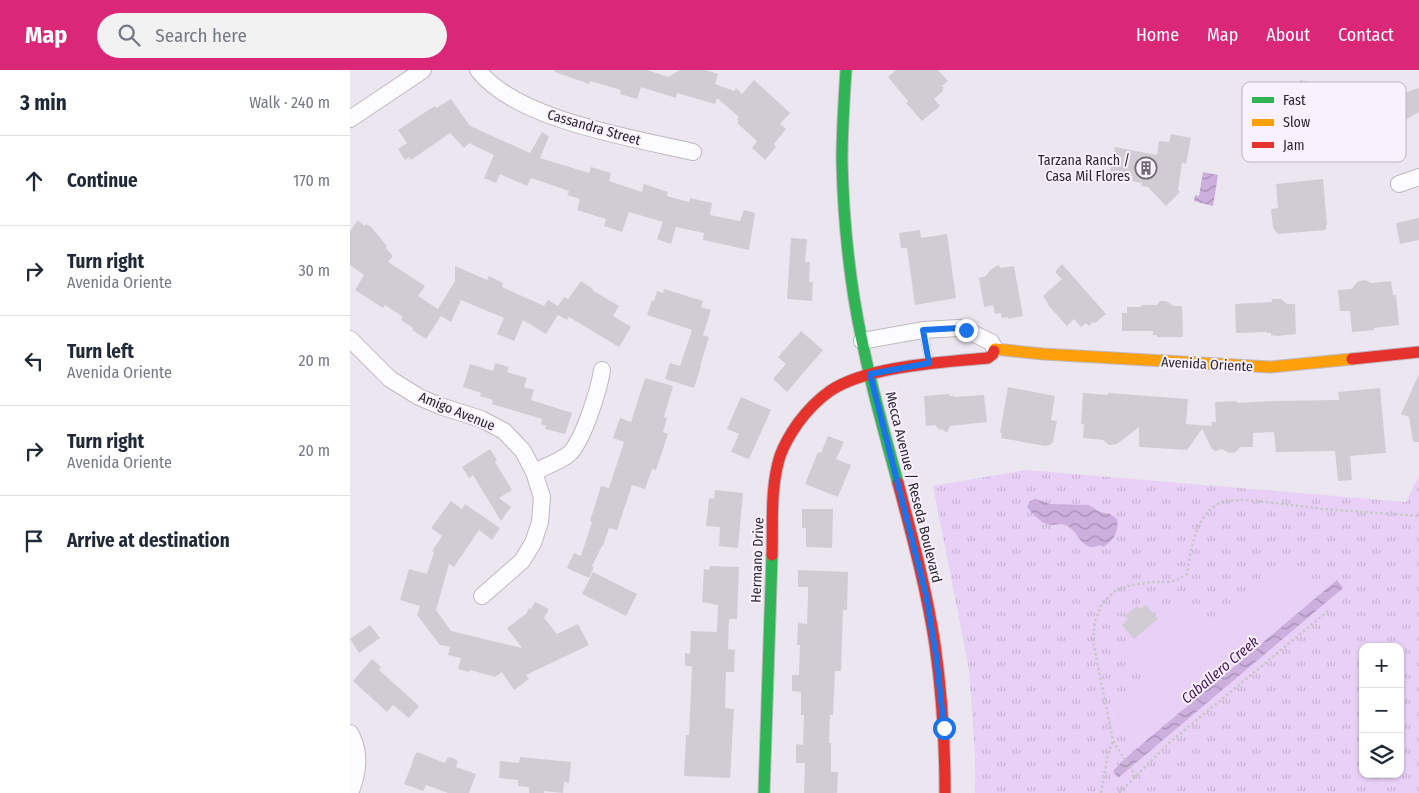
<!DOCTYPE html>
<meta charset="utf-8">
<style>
:root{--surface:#fff;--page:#f2f2f3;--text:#1f2937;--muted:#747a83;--line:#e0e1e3;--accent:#db2777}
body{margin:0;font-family:"Fira Sans Condensed",sans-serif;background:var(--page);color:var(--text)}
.controls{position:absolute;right:15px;bottom:15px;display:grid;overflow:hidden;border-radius:10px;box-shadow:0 1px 4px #0004}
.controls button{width:45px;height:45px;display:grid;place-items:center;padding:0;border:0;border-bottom:1px solid var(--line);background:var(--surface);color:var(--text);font:25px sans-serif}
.stop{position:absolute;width:15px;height:15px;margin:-11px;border:4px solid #1a73e8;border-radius:50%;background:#fff}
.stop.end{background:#1a73e8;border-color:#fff;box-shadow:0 1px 5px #0008}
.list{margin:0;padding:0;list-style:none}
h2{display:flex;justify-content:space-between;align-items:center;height:65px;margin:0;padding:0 20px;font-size:21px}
h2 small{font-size:16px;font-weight:400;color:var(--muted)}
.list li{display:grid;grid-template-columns:32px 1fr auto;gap:15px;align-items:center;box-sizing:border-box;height:90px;padding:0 20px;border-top:1px solid var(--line)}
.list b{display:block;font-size:19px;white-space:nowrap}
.list p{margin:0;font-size:16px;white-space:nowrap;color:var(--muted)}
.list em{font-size:16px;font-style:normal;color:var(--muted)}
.icon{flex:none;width:28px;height:28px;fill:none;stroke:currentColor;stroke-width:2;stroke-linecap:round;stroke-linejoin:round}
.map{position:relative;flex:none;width:1069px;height:723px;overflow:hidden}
header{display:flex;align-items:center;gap:30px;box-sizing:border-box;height:70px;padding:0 25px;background:var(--accent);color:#fff}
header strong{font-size:24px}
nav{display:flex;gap:28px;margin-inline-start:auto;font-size:18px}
.search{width:350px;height:45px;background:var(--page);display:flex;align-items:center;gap:12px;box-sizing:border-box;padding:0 18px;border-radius:28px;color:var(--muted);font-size:19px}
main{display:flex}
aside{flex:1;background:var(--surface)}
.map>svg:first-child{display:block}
.grass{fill:url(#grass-tufts);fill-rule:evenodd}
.park{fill:#e8d0f6}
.water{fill:url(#water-waves)}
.building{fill:#d1ccd4}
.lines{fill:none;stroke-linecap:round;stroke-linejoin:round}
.lane-casing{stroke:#bdb9c0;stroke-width:9}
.street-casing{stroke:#bdb9c0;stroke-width:18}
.fast-casing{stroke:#bdb9c0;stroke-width:13}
.slow-casing{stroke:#bdb9c0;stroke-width:13}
.jam-casing{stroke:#bdb9c0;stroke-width:13}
.path{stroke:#c9c7ca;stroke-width:2.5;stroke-dasharray:2.5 2.5;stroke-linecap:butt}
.lane{stroke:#fcfbfd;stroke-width:8}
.street{stroke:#fcfbfd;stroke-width:16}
.fast{stroke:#30b455;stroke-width:11}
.slow{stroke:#ff9f0a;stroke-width:11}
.jam{stroke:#e5322d;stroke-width:11}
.route{stroke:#1a73e8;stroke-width:6}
.labels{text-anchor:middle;stroke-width:4;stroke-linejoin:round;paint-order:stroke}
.street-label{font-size:14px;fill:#2b282e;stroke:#f9f1fe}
.poi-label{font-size:14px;fill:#2b282e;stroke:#f9f1fe;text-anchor:end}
.water-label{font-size:15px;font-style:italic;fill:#44125b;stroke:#f9f1fe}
.key{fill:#f9f1fe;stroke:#bbb5c0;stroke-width:1}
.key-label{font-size:14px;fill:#2b282e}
</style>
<header>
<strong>Map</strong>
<div class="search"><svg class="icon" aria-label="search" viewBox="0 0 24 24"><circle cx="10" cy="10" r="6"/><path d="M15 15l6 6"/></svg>Search here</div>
<nav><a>Home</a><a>Map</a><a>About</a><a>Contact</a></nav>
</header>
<main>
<aside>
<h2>3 min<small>Walk · 240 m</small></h2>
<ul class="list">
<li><svg class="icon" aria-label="ahead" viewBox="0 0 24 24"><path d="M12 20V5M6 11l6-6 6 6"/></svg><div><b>Continue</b></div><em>170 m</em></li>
<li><svg class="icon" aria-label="right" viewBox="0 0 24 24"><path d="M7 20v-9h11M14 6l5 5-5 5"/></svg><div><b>Turn right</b><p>Avenida Oriente</p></div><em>30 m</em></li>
<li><svg class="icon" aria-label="left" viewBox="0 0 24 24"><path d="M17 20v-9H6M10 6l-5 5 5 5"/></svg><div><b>Turn left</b><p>Avenida Oriente</p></div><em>20 m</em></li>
<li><svg class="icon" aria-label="right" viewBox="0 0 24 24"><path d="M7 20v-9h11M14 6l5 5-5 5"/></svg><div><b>Turn right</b><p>Avenida Oriente</p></div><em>20 m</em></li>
<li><svg class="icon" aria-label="arrive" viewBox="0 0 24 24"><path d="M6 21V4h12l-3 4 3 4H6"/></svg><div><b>Arrive at destination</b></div></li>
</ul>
</aside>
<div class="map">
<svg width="1069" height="723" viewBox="0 0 1069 723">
<defs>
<pattern id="grass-tufts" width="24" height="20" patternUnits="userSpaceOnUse" patternTransform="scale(1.25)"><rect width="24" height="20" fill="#e8d0f6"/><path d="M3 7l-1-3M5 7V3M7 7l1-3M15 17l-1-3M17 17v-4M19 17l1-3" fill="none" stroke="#c7b3d3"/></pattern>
<pattern id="water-waves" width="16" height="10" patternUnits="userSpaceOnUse" patternTransform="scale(1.25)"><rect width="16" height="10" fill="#ccafdd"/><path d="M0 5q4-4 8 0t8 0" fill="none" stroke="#a68eb4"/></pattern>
</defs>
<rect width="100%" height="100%" fill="#ece6f0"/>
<path class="grass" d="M676,400L1056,432L1069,405V723H625V686L619,599L583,416ZM1013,577H1050V704H1013Z"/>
<path class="park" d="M941,495L967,526L792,673L766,643L801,614L774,583L835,531L862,562Z"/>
<path class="water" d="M853,102L868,105L863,136L844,131L845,125L849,126Z
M685,429L700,434L739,435L750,442L760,444L767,449C769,461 764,471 753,477L750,475C732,484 729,461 717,456C712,453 706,455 701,455C691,454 683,444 677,437L680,431Z
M987,510L993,518L768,708L763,701L778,686Z"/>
<path class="building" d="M205,0H297L318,7L330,0H355L368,4L365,14L384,21L386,18L392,24L404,10L440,43L430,54L436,59L424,74L426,77L415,90L402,78L407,71L387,53L389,51L387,49L389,47L367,28L365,34L327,23L326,28L291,17L287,29L270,24L271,20L240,11L239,14L205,2Z
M546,0H588L598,11L592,16L594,18L592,19L593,21L584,29L590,36L572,51L556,33L558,31L538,7Z
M950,10L979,16L977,26L993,29L987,56L940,45V44L937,43L940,31L937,27L941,25L942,22L948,19Z
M1041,12L1048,25L1069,18V42L1046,55L1048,59L1031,70L1006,26L1018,19L1019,17L1025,15L1031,17Z
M101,29L120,56L180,83L192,62L199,66L190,88L239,103L241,97L261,103L259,111L292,122L294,114L318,122L317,126L339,132L340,128L362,133L360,145L390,151L394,140L405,143L399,180L353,170L354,163L326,157L321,174L307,169L313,152L279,142L272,162L254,156L256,149L227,140L230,129L217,125L219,121L181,108L177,116L150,104L146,113L134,108L144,85L119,73L114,78L100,63L61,90L59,87L55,90L48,79L57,73L48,60L80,39L85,36L86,38Z
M821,64L841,68L836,94L832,93L828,120L830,122L816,136L798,117L791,116L792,113L782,111L783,106L760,102L765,77L807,85L809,71L819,72Z
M973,109L977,155H976V160L928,164L926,162L923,157L921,139L928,138L926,114Z
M1069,148V170L1050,174L1046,153Z
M8,150L14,156L16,154L21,157L37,176L36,178L43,186L38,192L75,216L68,226L88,239L105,211V196L137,210L139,206L153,213L152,217L194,236L198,230L208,236L214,227L218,229L231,211L243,219L242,220L269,236L263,246L281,257L269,277L219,247L217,250L208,245L196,264L173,250L164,271L147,264L154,248L111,230L101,252L91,246L76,269L62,260L63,258L51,250L53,247L35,235L33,238L5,220L14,205L0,195V161Z
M570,160L571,168L597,164L606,228L565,235L557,178H551L549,163Z
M441,168L457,169L455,192H460L459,212H463L462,231L437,229Z
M712,194L756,244L745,253L743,252L739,256L736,253L731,257L724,249L717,256L697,234L698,233L693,226L712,209L705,202Z
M648,195L651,198L664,196L673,246L658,249V247L652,248L651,243L645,244L643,235L634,237L629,208L636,206L640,200Z
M1016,210L1021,213L1041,211L1043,225H1046L1049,255L1024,258V260L1002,262L1000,241H990L988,220L1002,219L1006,213L1009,211Z
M314,219L353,231L351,237L361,240L353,265L359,267L350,296H351L344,318L315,309L320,293L330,296L342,260L297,245L302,230L304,231L307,221L313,223Z
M922,229H931L937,234H945L946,264L927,266L921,265V263H917V262L886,263L885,234L922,232Z
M810,231H816L824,236H832L833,267H807V265H803V261H772V243H777V237H791V235H807Z
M451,261L473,280L437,322L423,309L436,294L428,287Z
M145,293L159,297L157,302L177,308L174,317L184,320L181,330L222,343L215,364L195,359L196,356L191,354L192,349L142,334L143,330L130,326L131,323L113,317L120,294L143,301Z
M1069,304V372H1063L1059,347L1051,344Z
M295,308L323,316L314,347L317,348L313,362L318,364L306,400L302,399L295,419L282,415L267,460L259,458L253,476H252L242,496L244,497L239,508L217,498L224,483L231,486L242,452L240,451L251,416L259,418L274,372L263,368L270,348L281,352Z
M658,317L705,326L701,350L707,351L703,372L700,375L695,376L651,368L652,363H650Z
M1030,318L1036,383L1000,386L1002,410L988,411L985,381L926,382L924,362L903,363V377H890L886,382L879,383L872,379L865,381L862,379L852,359L837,380L789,377V357L767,374L759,375L753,370L733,368L734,354H731L733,323L758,325V323L838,329L836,354L862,356L861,352H866L865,332L887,331V333L923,331L989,330L988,322Z
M599,324L600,326H604V327L634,325L637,352L600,356L597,363L592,359L590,360L585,355L576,356L574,326Z
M391,327L421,340L399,389L381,382L389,364L377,359Z
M478,366L494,372L486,389L501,395L488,427L455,414L468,382L471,383Z
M140,379L147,390L145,392L162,420L149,428L161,437L151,451L123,405L119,408L112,397Z
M365,420L393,423L388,478L369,476L370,457L356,456L359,428L364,429Z
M101,431L112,439L115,434L150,458L142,470L129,460L104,497L99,494L86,540L101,561L172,578L157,558L176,544L179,538L181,539L185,532L199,539L194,548L207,564L228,554L239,575L176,605L179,609L164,620L152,602L145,607L120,600L119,602L108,599L111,588L98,585L100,577L90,575L67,545L70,536L50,530L59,499L77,504L84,482L82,481L92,466L81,458Z
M452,439H483L482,478L456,477V458H452Z
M360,496L389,497L387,549H379L378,579L385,580L384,602H376L375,638L384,639L380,708L334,706L336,665H339L342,596H335V583L340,584L341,561L367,562L368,535L352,532L354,499L359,500Z
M448,500L498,502L497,540H493L491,601H485L483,645H480L479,673H481V702H488L487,723H454L455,693H446V674L453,675L454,645H451V622L442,621V605H449L450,575H447L448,553L457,554L458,525V517H448Z
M243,502L287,524L276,546L232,524Z
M796,535L808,549L784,569L772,555L778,549L775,546L787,536L790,539Z
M20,555L30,568L9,583L0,569Z
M22,589L31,597L29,600L69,636L59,648L43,635L37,642L3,611Z
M67,682L95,693L98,687L103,688L108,691L106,697L126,704L119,723H98L76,715L73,721L54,714L62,694L63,689Z
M170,687L221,692L219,713L214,712L213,723L194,721V723H179V717L168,716V710L149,708L150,691L169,693Z"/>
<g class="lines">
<g class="lane-casing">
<path id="lane" d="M573,260L579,291"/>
</g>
<g class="street-casing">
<path id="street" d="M128,0C166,50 283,68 343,82
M0,49L73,0
M1049,114L1069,107
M0,269L40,309L69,327L90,336L131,349L154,361L173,381L184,402L192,427L190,452L183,473L172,491L132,526
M512,271L573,260L609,258L616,260L641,272L645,279
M184,402C194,397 211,391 219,384C233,371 249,320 252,300
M0,663C11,682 8,704 0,723"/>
</g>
<g class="fast-casing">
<path id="fast" d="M496,0C494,30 492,61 492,91C493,137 497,183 504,228C514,290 531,351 548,413
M414,723L422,485"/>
</g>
<g class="slow-casing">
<path id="slow" d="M644,281L645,279L693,284L920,297L1002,289"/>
</g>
<g class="jam-casing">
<path id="jam" d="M1002,289L1069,282
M548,413C562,466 577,521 585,575C592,624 595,673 595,723
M422,485C423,452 420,418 430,386C434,375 441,363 448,353C457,341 467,330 480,321C517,296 593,292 638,288L643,284L644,281"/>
</g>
<path class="path" d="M786,707L763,671L743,571L745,551L752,534L765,521L782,515L802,512H820L827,510L837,504L841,479L848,456L858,441L871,432L892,430L917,432L973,439L1069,446
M751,723L758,684L763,671
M769,723L819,673L978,541"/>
<use href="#lane" class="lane"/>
<use href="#street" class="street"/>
<use href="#fast" class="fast"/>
<use href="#slow" class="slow"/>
<use href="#jam" class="jam"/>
</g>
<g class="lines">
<path class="route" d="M594,658L586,585L576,525L520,304L579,293L573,260L609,258L616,260"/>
</g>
<defs>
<g id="building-ring" transform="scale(1.125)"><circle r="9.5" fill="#f9f1fe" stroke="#6f6a72" stroke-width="1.5"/><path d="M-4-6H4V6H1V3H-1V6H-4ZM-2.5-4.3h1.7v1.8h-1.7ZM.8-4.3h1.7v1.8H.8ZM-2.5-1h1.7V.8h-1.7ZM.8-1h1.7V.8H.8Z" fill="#6f6a72"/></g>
</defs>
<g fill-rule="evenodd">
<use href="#building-ring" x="796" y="98"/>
</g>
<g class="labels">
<g class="street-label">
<text transform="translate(244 57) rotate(16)" y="5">Cassandra Street</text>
<text transform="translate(857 294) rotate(3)" y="5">Avenida Oriente</text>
<text transform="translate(107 341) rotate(22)" y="5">Amigo Avenue</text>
<text transform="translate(564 417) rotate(76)" y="5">Mecca Avenue / Reseda Boulevard</text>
<text transform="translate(407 490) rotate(-88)" y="5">Hermano Drive</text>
</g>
<g class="poi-label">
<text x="780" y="95">Tarzana Ranch /<tspan x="780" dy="16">Casa Mil Flores</tspan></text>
</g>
<g class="water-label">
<text transform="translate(870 600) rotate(-40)" y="5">Caballero Creek</text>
</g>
</g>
<rect x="892" y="12" width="164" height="80" rx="8" class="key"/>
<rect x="902" y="27" width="22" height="6" fill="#30b455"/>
<rect x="902" y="49" width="22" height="7" fill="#ff9f0a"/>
<rect x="902" y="72" width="22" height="6" fill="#e5322d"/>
<g class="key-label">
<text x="933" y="35">Fast</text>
<text x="933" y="57">Slow</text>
<text x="933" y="80">Jam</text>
</g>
</svg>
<div class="controls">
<button>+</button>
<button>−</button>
<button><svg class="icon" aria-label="layers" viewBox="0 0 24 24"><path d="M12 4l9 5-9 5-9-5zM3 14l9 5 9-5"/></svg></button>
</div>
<div class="stop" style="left:594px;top:658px"></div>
<div class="stop end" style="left:616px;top:260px"></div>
</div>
</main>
